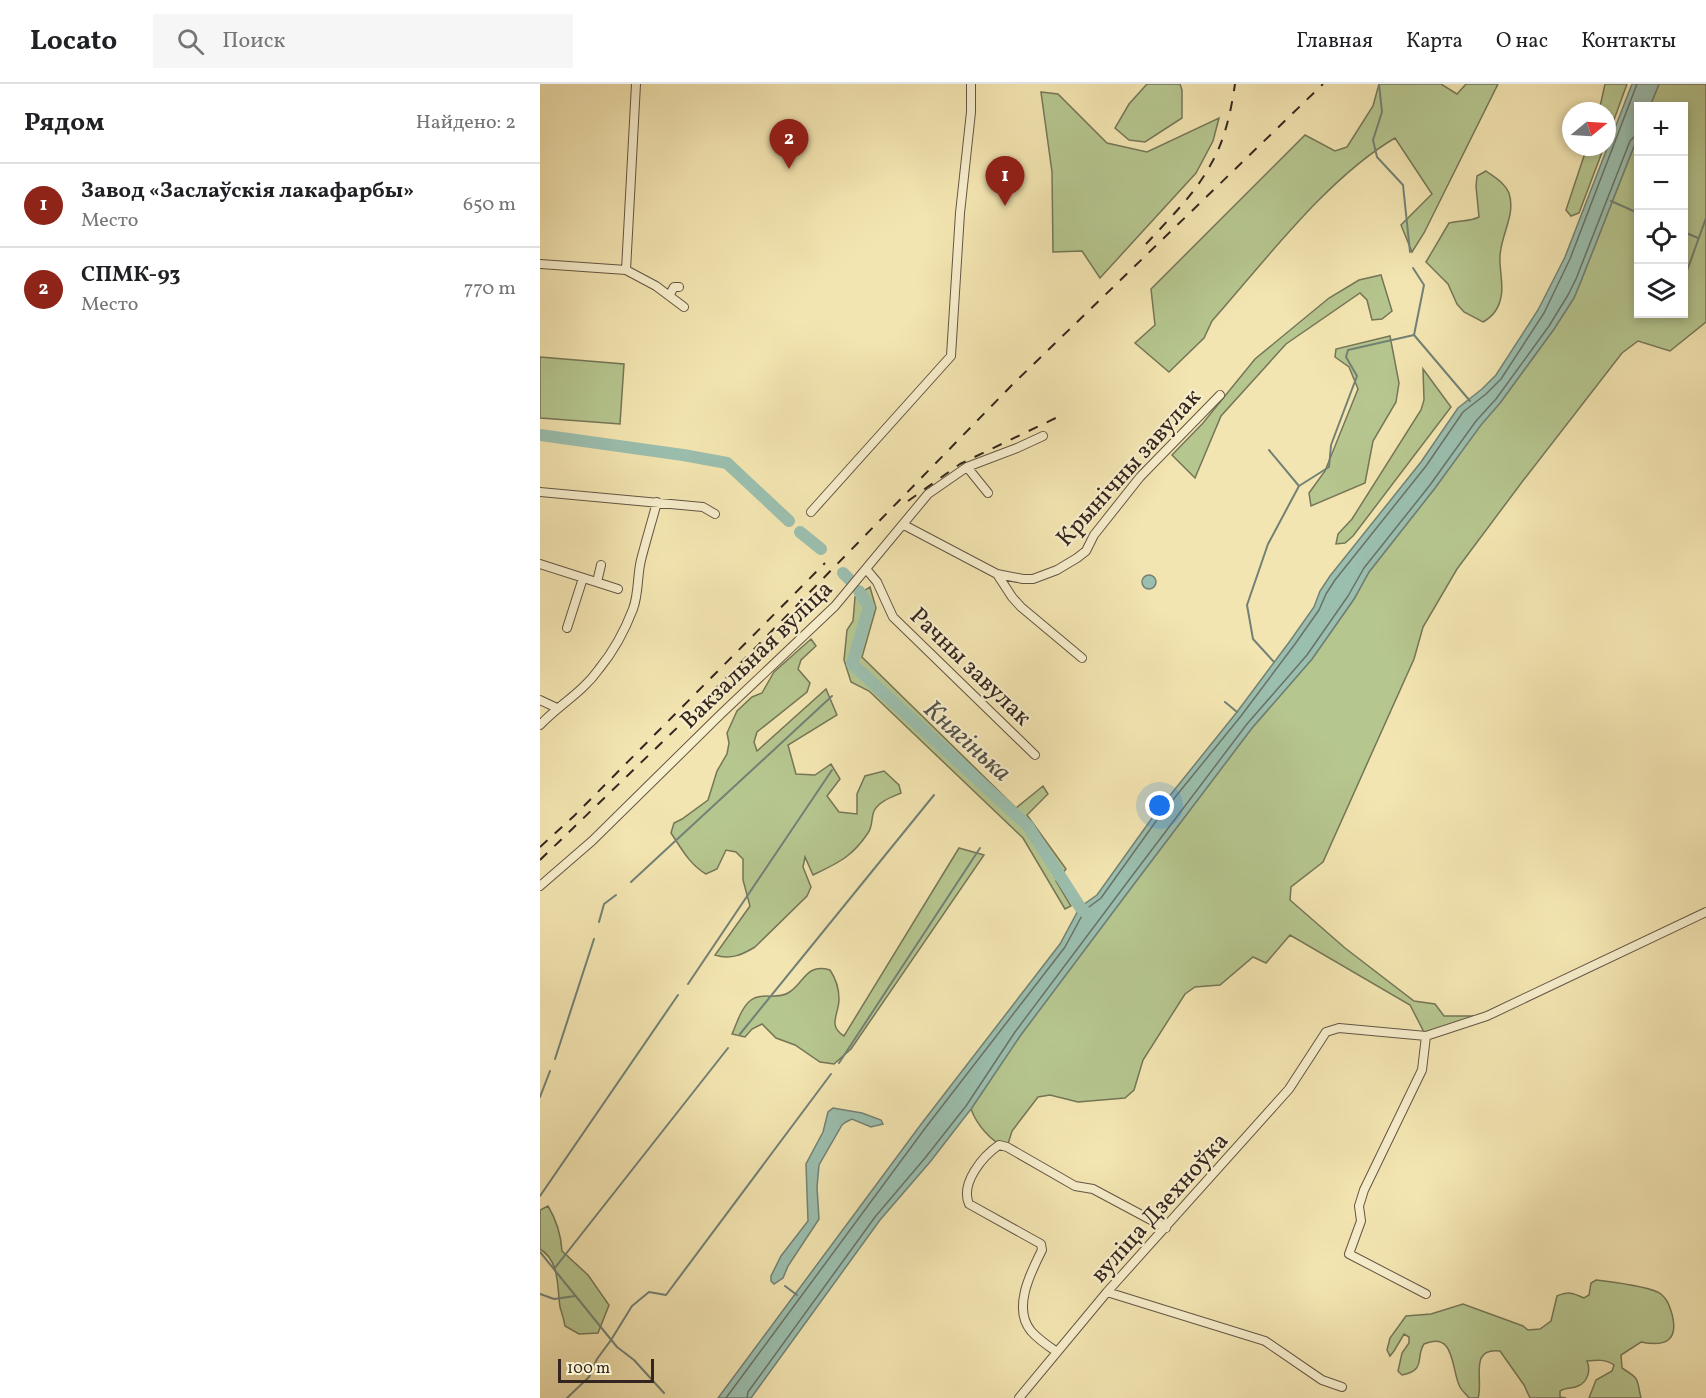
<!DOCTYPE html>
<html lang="ru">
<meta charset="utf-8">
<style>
:root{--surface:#fff;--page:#f6f6f6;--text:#202124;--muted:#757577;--line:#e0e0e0;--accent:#8f2418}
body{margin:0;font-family:Vollkorn,serif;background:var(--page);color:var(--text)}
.controls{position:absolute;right:18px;top:18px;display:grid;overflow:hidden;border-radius:0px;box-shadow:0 3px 9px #0003}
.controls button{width:54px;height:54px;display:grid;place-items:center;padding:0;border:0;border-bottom:2px solid var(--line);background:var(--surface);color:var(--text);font:30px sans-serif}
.compass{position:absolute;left:1022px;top:18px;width:54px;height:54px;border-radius:50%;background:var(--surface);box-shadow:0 3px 9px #0003;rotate:72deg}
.scale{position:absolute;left:18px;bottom:15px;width:96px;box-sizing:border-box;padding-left:6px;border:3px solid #342520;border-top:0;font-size:16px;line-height:21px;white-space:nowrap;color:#342520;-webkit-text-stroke:4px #f7eecc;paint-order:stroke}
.you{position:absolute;left:620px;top:722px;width:21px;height:21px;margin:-15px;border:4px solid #fff;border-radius:50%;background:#1a73e8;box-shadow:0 0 0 9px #1a73e833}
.badge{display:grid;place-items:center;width:39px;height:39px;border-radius:50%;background:var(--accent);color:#fff;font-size:20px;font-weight:700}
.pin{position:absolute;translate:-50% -50px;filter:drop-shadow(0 2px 3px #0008)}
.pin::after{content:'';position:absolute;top:32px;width:21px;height:18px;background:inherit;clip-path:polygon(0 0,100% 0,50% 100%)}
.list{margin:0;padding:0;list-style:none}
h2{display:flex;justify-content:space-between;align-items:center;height:78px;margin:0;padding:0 24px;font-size:26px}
h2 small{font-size:20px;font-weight:400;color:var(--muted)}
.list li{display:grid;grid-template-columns:39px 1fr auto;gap:18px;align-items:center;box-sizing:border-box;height:84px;padding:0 24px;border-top:2px solid var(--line)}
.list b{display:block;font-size:22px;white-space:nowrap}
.list p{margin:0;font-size:20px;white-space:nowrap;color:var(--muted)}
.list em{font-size:20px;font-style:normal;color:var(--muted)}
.icon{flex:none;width:33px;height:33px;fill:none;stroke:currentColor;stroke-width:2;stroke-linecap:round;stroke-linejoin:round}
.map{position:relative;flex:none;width:1166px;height:1314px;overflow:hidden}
header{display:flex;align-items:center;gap:36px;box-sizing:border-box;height:84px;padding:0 30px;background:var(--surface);border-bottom:2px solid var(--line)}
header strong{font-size:28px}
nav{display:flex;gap:33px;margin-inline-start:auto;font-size:21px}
.search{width:420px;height:54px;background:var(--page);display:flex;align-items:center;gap:15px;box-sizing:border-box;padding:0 21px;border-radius:0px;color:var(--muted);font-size:22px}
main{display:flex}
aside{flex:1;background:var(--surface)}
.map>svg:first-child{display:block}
.green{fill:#b6c68f;stroke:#757658;stroke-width:1.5}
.water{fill:#9bbfaf;stroke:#728176;stroke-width:1.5}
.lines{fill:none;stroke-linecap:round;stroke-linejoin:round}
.shore{stroke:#687268;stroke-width:1.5}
.stream{stroke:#728176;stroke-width:2}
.river{stroke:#9bbfaf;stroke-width:12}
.minor-casing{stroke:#645544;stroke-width:10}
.minor{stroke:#f7eecc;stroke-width:8}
.rail{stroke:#342520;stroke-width:2;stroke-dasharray:10 10;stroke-linecap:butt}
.labels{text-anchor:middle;stroke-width:4.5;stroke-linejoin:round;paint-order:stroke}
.street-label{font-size:24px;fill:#342520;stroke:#f7eecc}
.water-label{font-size:26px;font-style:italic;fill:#53534b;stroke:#f7eecc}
</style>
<header>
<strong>Locato</strong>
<div class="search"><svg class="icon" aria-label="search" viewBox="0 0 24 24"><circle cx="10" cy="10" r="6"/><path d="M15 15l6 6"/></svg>Поиск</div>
<nav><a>Главная</a><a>Карта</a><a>О нас</a><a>Контакты</a></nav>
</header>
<main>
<aside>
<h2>Рядом<small>Найдено: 2</small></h2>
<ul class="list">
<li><span class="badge">1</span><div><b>Завод «Заслаўскія лакафарбы»</b><p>Место</p></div><em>650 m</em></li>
<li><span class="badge">2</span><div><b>СПМК-93</b><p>Место</p></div><em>770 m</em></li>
</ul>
</aside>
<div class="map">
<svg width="1166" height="1314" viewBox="0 0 1166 1314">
<rect width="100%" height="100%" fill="#f3e5b1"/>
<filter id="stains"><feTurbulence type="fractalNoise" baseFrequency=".00333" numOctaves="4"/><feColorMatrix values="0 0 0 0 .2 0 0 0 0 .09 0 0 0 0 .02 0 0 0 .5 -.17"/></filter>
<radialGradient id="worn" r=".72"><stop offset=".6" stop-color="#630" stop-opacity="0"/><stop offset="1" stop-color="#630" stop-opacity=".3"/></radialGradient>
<path class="green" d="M607,0H640L642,6V34L605,58L589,56L575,44L589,20Z
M839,0H901L917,10L926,0H958L884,149L872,168L861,141L892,110L855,54C787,94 725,177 672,237L664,254L629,288L595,259L615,241L611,205L765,51L795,67L807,63L833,22Z
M1065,0H1087L1067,55V27H1059Z
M1119,0H1166V238L1130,267L1098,257L1082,269L982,398L917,485L883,543L874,575L783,778L751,803L750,816L805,864L874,917L895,920L904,932H947L886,952L870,921L750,851L726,879L713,873L680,901L655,903L645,910L603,976L594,1006L585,1014L538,1018L510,1011L498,1013L472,1047L467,1063C451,1059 436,1039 431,1025L480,952L594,800L712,644L772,575L814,515L829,488L895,404L941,340L960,319L1014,245L1034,214L1041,197L1098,52V230H1144V22H1110Z
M501,8L518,10L567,59L607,68L679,34L673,57L656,89L560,194L542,167L513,168L512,88Z
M1047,63H1064L1039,129L1031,132L1026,126Z
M946,87C954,93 965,99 969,109C976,131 961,150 960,172C959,185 964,201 961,213C959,224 952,233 943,238L924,228L917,220L908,200L886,178L909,139C920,136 929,138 939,133L936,102L937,92Z
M841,191L852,227L842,235L832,236L827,216L820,209L746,260L681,332L655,394L632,371L663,339L715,275L789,214L819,196Z
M850,252L859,299L856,318L833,357L825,399L771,422L769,409L785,387L818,305L809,283L795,273L796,265Z
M0,273L84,280L80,340L0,334Z
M883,285L911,323L813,452L805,459L796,460L798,450L812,435L881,326L884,316Z
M330,503L336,524L322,573L476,724L503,702L508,710L487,731L526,785L516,797L531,822L525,825L483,754L329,607L311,598L304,576L307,546L313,537L315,513Z
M271,555L276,562L261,576L258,585L270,599L267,608L217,648L214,658L217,667L286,605L297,631L248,661L256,690L275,691L291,680L300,695L287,712L299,728L317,730V710L325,692L344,687L359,701L361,709C352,713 339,717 334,727C331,734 333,742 328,749C312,773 298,779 273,791L265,773L263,783L271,803L267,812L215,863C202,871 190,876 175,871L210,822L203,796V775L196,768L186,766L177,785L166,790C150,781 141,764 131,749L134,739L142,735L168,716L177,687L187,670L189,659L187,649L197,627L212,613L222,609L234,588Z
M419,764L444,771L311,965L294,980L280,978L255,961L236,954L222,940L212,945L205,953L192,950C197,939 201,924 211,916C222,908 236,916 248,909C265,899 265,879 290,886C296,895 299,905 299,915C299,931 287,941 304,952Z
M8,1122C17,1137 21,1150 22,1167L48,1191L69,1221L58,1249L39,1250L25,1242C24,1236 22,1230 20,1223C17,1203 20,1177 0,1165V1126Z
M1056,1196C1071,1198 1110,1202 1121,1210C1128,1216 1129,1221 1132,1230C1139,1257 1125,1263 1101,1258L1081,1271L1082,1284C1101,1296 1096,1294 1101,1314H1049L1056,1296L1072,1287L1074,1281C1066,1275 1056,1276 1047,1277C1051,1286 1048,1298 1038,1302C1032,1305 1026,1303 1020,1307V1313L1026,1314H990L984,1301L960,1267C928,1263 944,1297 938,1314H929C926,1310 922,1307 920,1303C911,1287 916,1246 884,1260C875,1273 887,1286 862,1291L858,1287L862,1269L869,1259V1253L864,1250L854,1267L850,1272L847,1266L850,1254L866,1232L891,1230L923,1220L983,1242L988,1246L1000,1245L1011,1237L1017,1212C1029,1207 1033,1209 1044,1214L1049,1211L1051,1199Z"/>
<path class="water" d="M1092,0H1119L1110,22H1098V52L1041,197L1034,214L1014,245L960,319L941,341L895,404L829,488L814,515L772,575L712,644L594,800L480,952L431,1025L390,1078L340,1136L211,1314H178L382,1039L520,860L540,823L557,811L615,730L697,628L750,557L774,523L780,507L790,492L881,378L918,324L942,305L956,291L998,226L1025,173Z
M602 498a7 7 0 1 1 14 0a7 7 0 1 1-14 0Z
M293,1024L322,1029L341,1036L343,1040L331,1043L312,1035L306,1038L302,1041L279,1081L277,1103L279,1135L248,1182L243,1194L234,1200L231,1197V1192L241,1172L268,1137L266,1080L283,1048L288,1028Z"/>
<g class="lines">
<path class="shore" d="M186,1314L386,1043L525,863L545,826L561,814L619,733L701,632L755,560L779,526L786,510L795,496L886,382L923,328L946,310L961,295L1004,229L1030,175L1097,0
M207,1314L208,1308L335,1133L385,1074L426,1022L475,948L589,796L707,640L767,571L808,512L824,484L890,401L936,337L956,315L1009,242L1028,211L1036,195L1090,57L1094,53L1098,52"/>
<path class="stream" d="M839,0L842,28L833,56L837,73L863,101L870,168
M1071,117L1098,129
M1144,148L1158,154
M873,184L884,201L874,251L930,317
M1144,195L1166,134
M729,366L759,402L728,460L707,521L713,555L734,578
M759,402L789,383L791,361L817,292L806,273L808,266L874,251
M685,618L697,628
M91,798L292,612
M59,838L64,820L76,811
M148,900L292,686
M200,950L394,711
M15,975L54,855
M299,979L440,764
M0,1013L10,987
M0,1112L138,911
M0,1168L77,1263L94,1276L124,1309
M14,1185L188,964
M245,1202L257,1211
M0,1210L14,1215L35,1212
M27,1314L49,1293L57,1275L71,1256L92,1222L109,1208L126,1211L291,990"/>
<path class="river" d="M0,351L143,371L187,379L249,437
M260,448L281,465
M303,489L310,496
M319,507L329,523L312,580L488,742L540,823L551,834"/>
<g class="minor-casing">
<path id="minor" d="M0,180L86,186L96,0
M86,186L116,202L144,223
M129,212L134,203H139
M427,383L477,364L503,352
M0,408L163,423L175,430
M271,428L411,272L420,129L431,28V0
M364,441L457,490L472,513L481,523L542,574
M0,480L78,505
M327,486L337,498L353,533L495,671
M457,490L483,495H493L517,486L537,474L546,467L554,451L600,393L680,311
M57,498L61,481
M27,544L43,494
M0,616L17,624
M0,641C19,621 43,608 59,585C73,568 85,546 93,525C99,509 97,492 101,476C106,456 112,437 117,418
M0,802L52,757L181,630L295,522L388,410L427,383L448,409
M886,952L882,986L824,1106L819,1122L821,1137L809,1170L886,1210
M567,1208L725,1257L782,1296L802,1303
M517,1268C508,1262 498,1255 491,1247C472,1224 491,1188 502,1166L501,1160L429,1120C420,1099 443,1072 459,1061L467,1063L535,1102L553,1105L626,1144
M479,1314L567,1208L749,1005L786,948L799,944L886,952L947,932L1166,828"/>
</g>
<use href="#minor" class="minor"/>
<path class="rail" d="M606,160C629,135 655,110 671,80C685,56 691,27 695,0
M368,417L420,380L522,331
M0,763L34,732L285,479
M0,776L141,640L473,300L783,0"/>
</g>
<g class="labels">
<g class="street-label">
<text transform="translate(588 383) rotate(-48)" y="8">Крынічны завулак</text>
<text transform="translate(216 570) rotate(-44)" y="8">Вакзальная вуліца</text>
<text transform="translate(431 582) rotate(44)" y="8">Рачны завулак</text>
<text transform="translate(619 1123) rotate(-48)" y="8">вуліца Дзехноўка</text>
</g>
<g class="water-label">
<text transform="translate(428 656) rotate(42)" y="9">Княгінька</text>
</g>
</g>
<rect width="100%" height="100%" filter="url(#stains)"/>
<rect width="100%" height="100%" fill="url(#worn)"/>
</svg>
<div class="controls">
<button>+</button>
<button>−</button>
<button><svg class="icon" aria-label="locate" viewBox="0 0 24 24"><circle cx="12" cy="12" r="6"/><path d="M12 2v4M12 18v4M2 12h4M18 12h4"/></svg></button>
<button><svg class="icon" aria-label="layers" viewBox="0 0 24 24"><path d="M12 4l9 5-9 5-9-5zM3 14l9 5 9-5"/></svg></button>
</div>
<svg class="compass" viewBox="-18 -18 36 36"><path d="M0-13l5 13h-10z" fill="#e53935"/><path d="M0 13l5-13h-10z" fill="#757577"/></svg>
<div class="scale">100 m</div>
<div class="you"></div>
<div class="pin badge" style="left:465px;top:122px">1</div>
<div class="pin badge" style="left:249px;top:85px">2</div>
</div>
</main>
